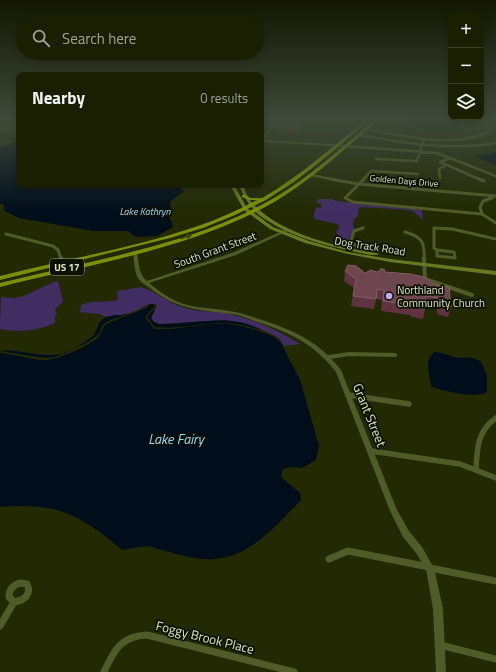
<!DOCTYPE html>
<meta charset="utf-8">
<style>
:root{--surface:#1a1f02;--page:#23270c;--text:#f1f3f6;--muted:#9fa299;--line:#383d24}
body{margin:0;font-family:"Titillium Web",sans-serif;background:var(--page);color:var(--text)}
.controls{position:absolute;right:12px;top:12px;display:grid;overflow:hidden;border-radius:8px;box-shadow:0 2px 6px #0003}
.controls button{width:36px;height:36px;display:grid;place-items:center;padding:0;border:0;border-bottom:1px solid var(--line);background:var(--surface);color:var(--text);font:20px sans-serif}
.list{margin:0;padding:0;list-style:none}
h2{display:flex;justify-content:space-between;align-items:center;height:52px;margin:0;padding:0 16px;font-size:17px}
h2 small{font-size:13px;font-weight:400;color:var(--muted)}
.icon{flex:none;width:22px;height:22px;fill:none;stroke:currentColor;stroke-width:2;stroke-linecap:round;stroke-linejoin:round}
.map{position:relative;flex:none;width:496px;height:672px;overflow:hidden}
.search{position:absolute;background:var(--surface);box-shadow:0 2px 6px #0003;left:16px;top:16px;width:248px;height:44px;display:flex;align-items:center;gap:10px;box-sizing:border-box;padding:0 14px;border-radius:22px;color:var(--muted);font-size:15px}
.panel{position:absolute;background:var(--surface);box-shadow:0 2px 6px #0003;left:16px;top:72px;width:248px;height:116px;border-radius:8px}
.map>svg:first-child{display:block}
.green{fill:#422d63}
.water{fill:#000d1b}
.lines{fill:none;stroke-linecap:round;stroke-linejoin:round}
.minor-far4{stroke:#515b28;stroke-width:2.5}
.minor-far3{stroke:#515b28;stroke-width:3}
.minor-far2{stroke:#515b28;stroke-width:4}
.minor-far1{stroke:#515b28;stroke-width:5.5}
.minor{stroke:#515b28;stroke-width:7}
.tertiary{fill:#515b28;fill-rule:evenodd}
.secondary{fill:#69791f;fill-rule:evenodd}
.primary{fill:#7c8f0a;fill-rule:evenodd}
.wall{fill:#603341}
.shaded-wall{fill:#412722}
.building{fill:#6d4650;stroke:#7f5f63}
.oneway{fill:#3f4a05}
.poi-dot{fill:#c1a8f3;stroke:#0d1101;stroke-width:1.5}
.labels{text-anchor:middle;stroke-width:3.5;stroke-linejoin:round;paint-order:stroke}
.far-street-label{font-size:9px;fill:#dee5ca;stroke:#0d1101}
.far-water-label{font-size:10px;font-style:italic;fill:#9cd6fe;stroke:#0d1101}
.shield{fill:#0d1101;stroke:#9fa58e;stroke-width:1}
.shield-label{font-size:10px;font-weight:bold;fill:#dee5ca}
.street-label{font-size:11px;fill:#dee5ca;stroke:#0d1101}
.poi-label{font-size:11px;fill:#dee5ca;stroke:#0d1101;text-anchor:start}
.near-street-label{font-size:13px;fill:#dee5ca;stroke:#0d1101}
.near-water-label{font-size:14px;font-style:italic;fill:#9cd6fe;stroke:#0d1101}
</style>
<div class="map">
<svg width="496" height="672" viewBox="0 0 496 672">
<rect width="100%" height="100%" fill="#222903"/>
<path class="green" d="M318,199H332L336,201L422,210L423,220L414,212L409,210L361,207L359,208L358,216L354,220L353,224L354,229L349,238L352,245H346L336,232L340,226L337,224L315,219L313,217L316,207L321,208L322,205L316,202Z
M58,281L63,301L55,310L57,314L55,316V323C37,331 19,333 0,329L1,297C5,297 10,298 15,298C30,296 43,285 58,281Z
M141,287C157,292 170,304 185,308C199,312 215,311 230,314C255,320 278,330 300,344L284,346L279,338L272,334L258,328L236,322L225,320L159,324L154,322L151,318L157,305C150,301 144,307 137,310C132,312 127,314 122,315C116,316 112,315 107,317L99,314L78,312L80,311L81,305C93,300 105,303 118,300L117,291Z"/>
<path class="water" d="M409,118H453L459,125L458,129C443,130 419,132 407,121Z
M19,140V185H178L184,191L170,202L171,211L169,219L171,220L173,227L157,236L139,237L134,236L128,231H93L19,218L5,211L3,204H0V148Z
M496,152V165L477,157V155Z
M150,304L155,305L145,317L154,329C179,331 204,322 229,324C240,325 249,328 259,331C268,334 275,336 281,343L300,380L319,446L316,460L302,468L289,467L282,470L281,477L300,493L301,500C276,525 253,555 215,559C196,561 175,553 157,549C148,543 133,549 122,550C107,537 89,523 71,515C49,505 23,505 0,507V353C14,354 28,359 43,360C56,361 89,346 99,337C102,333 102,330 104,326L106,324L146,308Z
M156,307L151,318L154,322L159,324C194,325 232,312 263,331C251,327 238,323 224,323C201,323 178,330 155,327L147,317Z
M127,314L106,322L102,326L100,333L88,342L55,357L44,358L0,351C21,348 43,360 65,353C70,351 91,339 94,335C98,328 97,322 105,318C112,314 119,316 127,314Z
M435,352C442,352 447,355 454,357C464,360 470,354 481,362L487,375V392C478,399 443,391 432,387C429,378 424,357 435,352Z"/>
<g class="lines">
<path class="minor-far4" d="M0,120L5,118
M366,129C406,136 450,149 489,132L490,128L478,118
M0,130L19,125
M358,135C404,143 449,151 496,143
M346,146L437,153L496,176
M450,158L440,162L481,180
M376,159L417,161L424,139
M311,175L336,180
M440,178L439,169L446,165
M363,180L371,171L418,174"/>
<path class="minor-far3" d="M330,179L358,184L496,196
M364,179L345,198L353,202L482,214
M479,179L484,181
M492,198L483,201L480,207L482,214L496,223
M405,232C422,237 425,242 424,259
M6,234L53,246L58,250L61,259
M437,250L454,252L455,258L437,256Z
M437,250L434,248V228L452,229L496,239
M360,251L351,240L354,231L363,228"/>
<path class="minor-far2" d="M61,258L62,262
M424,258L425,279L472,295
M329,357L349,354L395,355"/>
<path class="minor-far1" d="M348,395L409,404
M371,451L460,464L496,478
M476,470C477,449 477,431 496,418"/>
<path class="minor" d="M329,559L348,551L429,567
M430,568L496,581
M20,583L27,584C32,594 24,601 14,602L9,597C9,589 13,585 20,583Z
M0,626L14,602
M440,645L496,659
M104,672C114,650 121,636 147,635L294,672"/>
<path class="tertiary" d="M276,118H279L264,140L346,145L348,146L346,147L261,142V140Z
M287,229H288L290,230L236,255L149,283C159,291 169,299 181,303C198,309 217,308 235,312C245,314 255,318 265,321C297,332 319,342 341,370L397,510L409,531L422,547L434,568L443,609L446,672H436L433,609L426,569L416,553L403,537L390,511L336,372C315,345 293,334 261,323C253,321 246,317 238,315C228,313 218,313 208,311C184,308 169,303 150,288C144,284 137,280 136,273C134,266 134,259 133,252V251H135L137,252C139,262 138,274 147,281L232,253Z"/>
<path class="secondary" d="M230,185H234L247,208L273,227L309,241L348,252L390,259L496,271V275L390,262L348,254L305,243L270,229L244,210Z
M239,185H243C245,190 246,195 249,199C251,202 253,204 255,206C284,235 338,247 377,253L379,254C374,257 362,253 356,252C323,245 287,236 259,215C249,206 244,197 239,185Z"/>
<path class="primary" d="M369,118H372L320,162L294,182L266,200L235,215L203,228L170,238L0,280V276C66,259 134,248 198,226C219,219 238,210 257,200H249L242,197V195H246L250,198H262L277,189L304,170Z
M377,118H380C370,128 359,137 348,146C326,166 302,185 276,201C195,248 91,264 0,287V283C91,260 192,246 274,198C311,176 343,146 377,118Z"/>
</g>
<path class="wall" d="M303,118V125L298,133L278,131V124Z
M345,271L365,273L385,272L410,274L451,307L448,317L437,314V307L425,306V309L423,319L412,317L410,315L381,311L382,300L376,299L374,309L351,306L354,288L344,281Z"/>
<path class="shaded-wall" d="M303,118V125L298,133L299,126Z"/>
<path class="building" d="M282,118H303L299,126L278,124Z
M348,265L356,266L365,273L371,270L377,272L380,271V269H384L385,272L410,274L424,277L435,285L449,287L451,307L440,304L439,298L425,296V309L414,307L412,305L383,301L384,290L377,289L376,299L353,296L356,279L345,271Z"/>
<defs><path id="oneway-solid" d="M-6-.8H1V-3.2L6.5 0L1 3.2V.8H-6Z"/></defs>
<use class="oneway" href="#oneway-solid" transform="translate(186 237) rotate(-18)"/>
<linearGradient id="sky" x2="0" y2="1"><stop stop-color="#131702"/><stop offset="0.56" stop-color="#3e4939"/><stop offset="1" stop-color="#3e4939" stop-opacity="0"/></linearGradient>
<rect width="496" height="212" fill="url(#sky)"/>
<circle class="poi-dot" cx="389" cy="296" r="4"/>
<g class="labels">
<g class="far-street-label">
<text transform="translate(404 181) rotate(5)" y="3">Golden Days Drive</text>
</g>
<g class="far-water-label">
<text x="145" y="215">Lake Kathryn</text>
</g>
<rect class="shield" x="50" y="259" width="34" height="16" rx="3"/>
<g class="shield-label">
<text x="67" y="271">US 17</text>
</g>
<g class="street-label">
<text transform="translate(370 246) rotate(9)" y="4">Dog Track Road</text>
<text transform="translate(215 250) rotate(-20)" y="4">South Grant Street</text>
</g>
<g class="poi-label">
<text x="397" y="294">Northland<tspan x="397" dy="13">Community Church</tspan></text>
</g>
<g class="near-street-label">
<text transform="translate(370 415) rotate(68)" y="5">Grant Street</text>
<text transform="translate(205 637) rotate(14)" y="5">Foggy Brook Place</text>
</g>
<g class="near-water-label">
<text x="176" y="444">Lake Fairy</text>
</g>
</g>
</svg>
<div class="controls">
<button>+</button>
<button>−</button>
<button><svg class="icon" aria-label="layers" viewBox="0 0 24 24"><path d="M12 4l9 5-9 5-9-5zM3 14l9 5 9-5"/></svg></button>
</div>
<div class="search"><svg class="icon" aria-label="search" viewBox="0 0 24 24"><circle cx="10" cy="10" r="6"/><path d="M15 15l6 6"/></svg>Search here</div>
<section class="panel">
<h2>Nearby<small>0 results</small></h2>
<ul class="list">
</ul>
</section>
</div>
